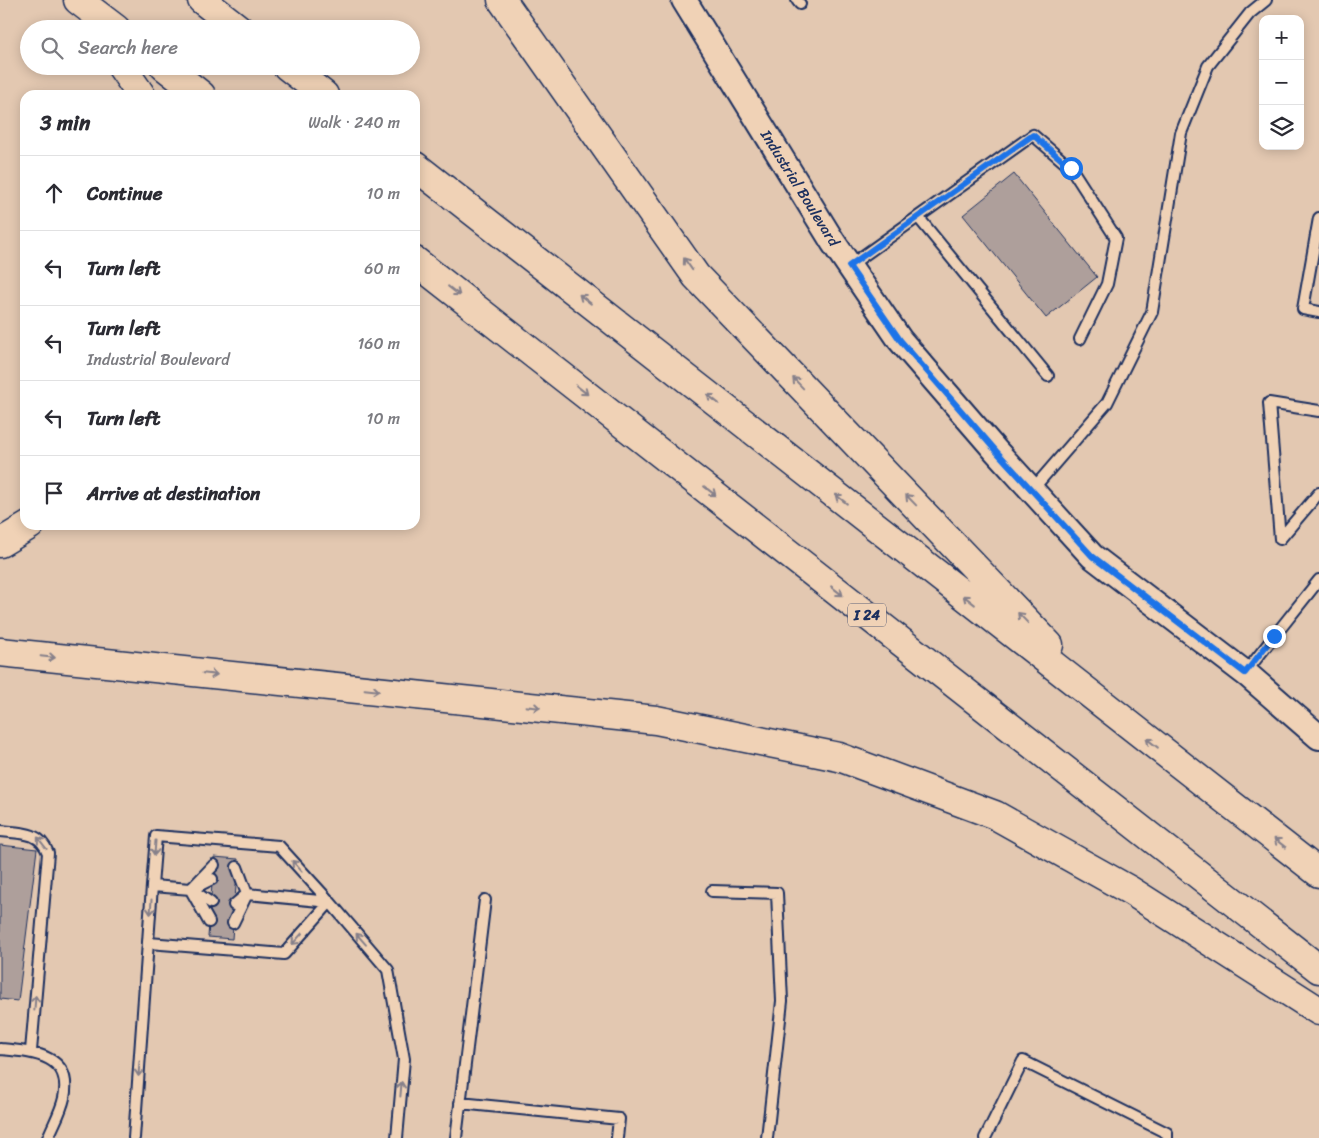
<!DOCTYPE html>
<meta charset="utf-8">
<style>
:root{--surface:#fff;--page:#f7f7f7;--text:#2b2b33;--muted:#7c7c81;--line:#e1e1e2}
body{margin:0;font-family:Sriracha,sans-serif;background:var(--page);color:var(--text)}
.controls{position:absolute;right:15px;top:15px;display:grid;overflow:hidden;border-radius:10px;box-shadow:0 2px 12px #0003}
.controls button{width:45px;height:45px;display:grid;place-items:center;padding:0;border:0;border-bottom:1px solid var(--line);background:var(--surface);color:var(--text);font:25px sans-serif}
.stop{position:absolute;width:15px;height:15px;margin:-11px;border:4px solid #1a73e8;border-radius:50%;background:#fff}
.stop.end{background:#1a73e8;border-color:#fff;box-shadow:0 1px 5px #0008}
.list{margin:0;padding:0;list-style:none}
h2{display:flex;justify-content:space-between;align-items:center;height:65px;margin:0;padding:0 20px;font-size:21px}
h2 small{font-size:16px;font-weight:400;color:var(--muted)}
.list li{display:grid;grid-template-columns:32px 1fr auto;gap:15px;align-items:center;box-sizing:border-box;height:75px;padding:0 20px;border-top:1px solid var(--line)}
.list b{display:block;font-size:19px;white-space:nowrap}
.list p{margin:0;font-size:16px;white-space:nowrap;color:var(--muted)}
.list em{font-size:16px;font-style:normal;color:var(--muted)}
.icon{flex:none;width:28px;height:28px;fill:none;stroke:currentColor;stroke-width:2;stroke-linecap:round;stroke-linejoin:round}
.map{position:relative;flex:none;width:1319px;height:1138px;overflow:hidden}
.search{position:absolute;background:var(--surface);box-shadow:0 2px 12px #0003;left:20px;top:20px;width:400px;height:55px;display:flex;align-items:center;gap:12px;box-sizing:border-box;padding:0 18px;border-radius:28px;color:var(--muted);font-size:19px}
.panel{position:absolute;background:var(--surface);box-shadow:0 2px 12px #0003;left:20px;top:90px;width:400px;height:440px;border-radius:15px}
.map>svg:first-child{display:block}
.building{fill:#ae9f9b;stroke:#1b2f5e}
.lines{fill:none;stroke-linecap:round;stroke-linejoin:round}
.service-casing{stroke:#1b2f5e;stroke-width:14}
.tertiary-casing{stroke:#1b2f5e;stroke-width:28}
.motorway-casing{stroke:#1b2f5e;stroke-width:31}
.service{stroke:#f0d2b6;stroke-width:10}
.tertiary{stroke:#f0d2b6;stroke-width:24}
.motorway{stroke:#f0d2b6;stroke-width:28}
.oneway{stroke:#86808a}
.route{stroke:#1a73e8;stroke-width:6}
.labels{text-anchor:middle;stroke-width:4;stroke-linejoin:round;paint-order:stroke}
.shield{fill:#f0d2b6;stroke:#5b6078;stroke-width:1}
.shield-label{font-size:14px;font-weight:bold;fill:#1b2f5e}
.street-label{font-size:15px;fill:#1b2f5e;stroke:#f0d2b6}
</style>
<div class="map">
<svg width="1319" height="1138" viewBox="0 0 1319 1138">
<rect width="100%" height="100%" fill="#e3c8b1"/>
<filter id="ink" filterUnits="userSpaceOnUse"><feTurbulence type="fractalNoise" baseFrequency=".02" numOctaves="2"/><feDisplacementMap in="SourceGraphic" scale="10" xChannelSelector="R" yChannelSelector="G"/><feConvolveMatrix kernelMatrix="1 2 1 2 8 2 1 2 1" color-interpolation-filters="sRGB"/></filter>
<g filter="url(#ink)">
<path class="building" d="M1014,174L1097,277L1046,318L963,215Z
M0,845L37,849L18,1001L0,999Z
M214,857L238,859L232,939L208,937Z"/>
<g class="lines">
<g class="service-casing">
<path id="service" d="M797,0L800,4
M918,217L1048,376
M1319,218L1303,309L1319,312
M849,266L1033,135L1071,168L1116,238L1107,284L1080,339
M1319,411L1269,403L1280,539L1319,493
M1032,490L1107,403L1152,312L1181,133L1208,66L1250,13L1266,0
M1245,673L1319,580
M0,831C21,833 40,831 48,853L31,1051
M196,887L212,879
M191,889L214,865
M712,891L777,893L782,1001L767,1138
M192,892L209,922
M234,905L247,894L330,902L388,970L404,1059L397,1138
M233,923L247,894L237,867
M149,943L284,954L330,902L279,846L156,836L152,886
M0,1049C32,1052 73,1054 64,1098C61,1112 53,1125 48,1138
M460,1103L619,1119L617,1138
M134,1138L152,886L191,889L211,903
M456,1138L485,900
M985,1138L1023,1061L1167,1133V1138"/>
</g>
<g class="tertiary-casing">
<path id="tertiary" d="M684,0L833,242L900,340L996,451L1092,556L1249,676L1319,737"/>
</g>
<g class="motorway-casing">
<path id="motorway" d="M78,0L116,29
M202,0L239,29
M502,0L696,276L1049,645
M121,66L141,95
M164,66L201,95
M287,66L324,95
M415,166L1319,873
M415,261L1319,969
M0,543L30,525
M0,652L656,720L839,757L995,815L1131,891L1319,1011"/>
</g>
<use href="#service" class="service"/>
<use href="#tertiary" class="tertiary"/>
<use href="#motorway" class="motorway"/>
</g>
<defs><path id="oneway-shaft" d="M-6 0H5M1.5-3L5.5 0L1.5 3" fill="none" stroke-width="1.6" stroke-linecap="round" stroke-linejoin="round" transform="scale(1.25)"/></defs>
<g class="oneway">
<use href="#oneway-shaft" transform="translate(688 264) rotate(-125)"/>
<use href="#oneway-shaft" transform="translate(454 291) rotate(38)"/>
<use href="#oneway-shaft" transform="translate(585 299) rotate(-142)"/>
<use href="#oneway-shaft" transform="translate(798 383) rotate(-134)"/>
<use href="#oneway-shaft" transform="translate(582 390) rotate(38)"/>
<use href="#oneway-shaft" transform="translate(713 399) rotate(-142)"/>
<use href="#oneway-shaft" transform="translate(710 491) rotate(38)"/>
<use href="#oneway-shaft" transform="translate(841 499) rotate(-142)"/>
<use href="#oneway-shaft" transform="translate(911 500) rotate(-134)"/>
<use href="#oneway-shaft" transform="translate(837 591) rotate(38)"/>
<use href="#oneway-shaft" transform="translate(969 600) rotate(-142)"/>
<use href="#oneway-shaft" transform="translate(1023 618) rotate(-134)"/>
<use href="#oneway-shaft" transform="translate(48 657) rotate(6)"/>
<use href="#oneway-shaft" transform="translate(210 674) rotate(6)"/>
<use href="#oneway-shaft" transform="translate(372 690) rotate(6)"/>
<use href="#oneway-shaft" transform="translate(533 707) rotate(6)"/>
<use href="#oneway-shaft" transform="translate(1152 743) rotate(-142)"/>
<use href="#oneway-shaft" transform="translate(42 843) rotate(-128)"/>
<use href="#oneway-shaft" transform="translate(1280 843) rotate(-142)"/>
<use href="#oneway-shaft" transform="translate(155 848) rotate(94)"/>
<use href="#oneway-shaft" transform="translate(297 866) rotate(-132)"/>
<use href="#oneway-shaft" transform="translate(151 907) rotate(94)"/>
<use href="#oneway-shaft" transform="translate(297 939) rotate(132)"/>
<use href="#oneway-shaft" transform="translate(361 939) rotate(-131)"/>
<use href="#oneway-shaft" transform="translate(35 1003) rotate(-85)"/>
<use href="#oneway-shaft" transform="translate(139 1069) rotate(94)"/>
<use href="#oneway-shaft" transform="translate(401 1089) rotate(-85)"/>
</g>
</g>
<g class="lines" filter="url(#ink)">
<path class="route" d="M1071,168L1033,135L849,266L900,340L996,451L1092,556L1245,673L1274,636"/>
</g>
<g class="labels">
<rect class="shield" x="848" y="603.5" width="38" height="23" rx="4"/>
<g class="shield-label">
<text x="867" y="620">I 24</text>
</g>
<g class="street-label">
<text transform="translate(800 188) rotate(58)" y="5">Industrial Boulevard</text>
</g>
</g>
</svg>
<div class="controls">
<button>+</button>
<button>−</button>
<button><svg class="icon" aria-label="layers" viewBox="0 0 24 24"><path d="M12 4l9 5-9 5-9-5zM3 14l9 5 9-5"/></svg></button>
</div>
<div class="stop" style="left:1071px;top:168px"></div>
<div class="stop end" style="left:1274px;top:636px"></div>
<div class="search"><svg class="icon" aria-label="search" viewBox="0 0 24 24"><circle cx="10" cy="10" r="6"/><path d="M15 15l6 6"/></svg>Search here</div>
<section class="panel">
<h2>3 min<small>Walk · 240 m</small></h2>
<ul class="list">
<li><svg class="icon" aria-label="ahead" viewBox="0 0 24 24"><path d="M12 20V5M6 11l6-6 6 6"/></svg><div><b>Continue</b></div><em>10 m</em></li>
<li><svg class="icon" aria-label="left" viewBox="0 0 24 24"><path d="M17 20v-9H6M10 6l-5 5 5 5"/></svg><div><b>Turn left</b></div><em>60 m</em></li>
<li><svg class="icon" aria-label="left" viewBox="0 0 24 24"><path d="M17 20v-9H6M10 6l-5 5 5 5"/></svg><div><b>Turn left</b><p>Industrial Boulevard</p></div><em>160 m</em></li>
<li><svg class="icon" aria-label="left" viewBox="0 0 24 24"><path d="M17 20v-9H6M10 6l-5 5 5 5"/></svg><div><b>Turn left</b></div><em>10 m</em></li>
<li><svg class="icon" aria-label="arrive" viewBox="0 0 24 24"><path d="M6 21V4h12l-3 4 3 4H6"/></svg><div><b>Arrive at destination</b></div></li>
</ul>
</section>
</div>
